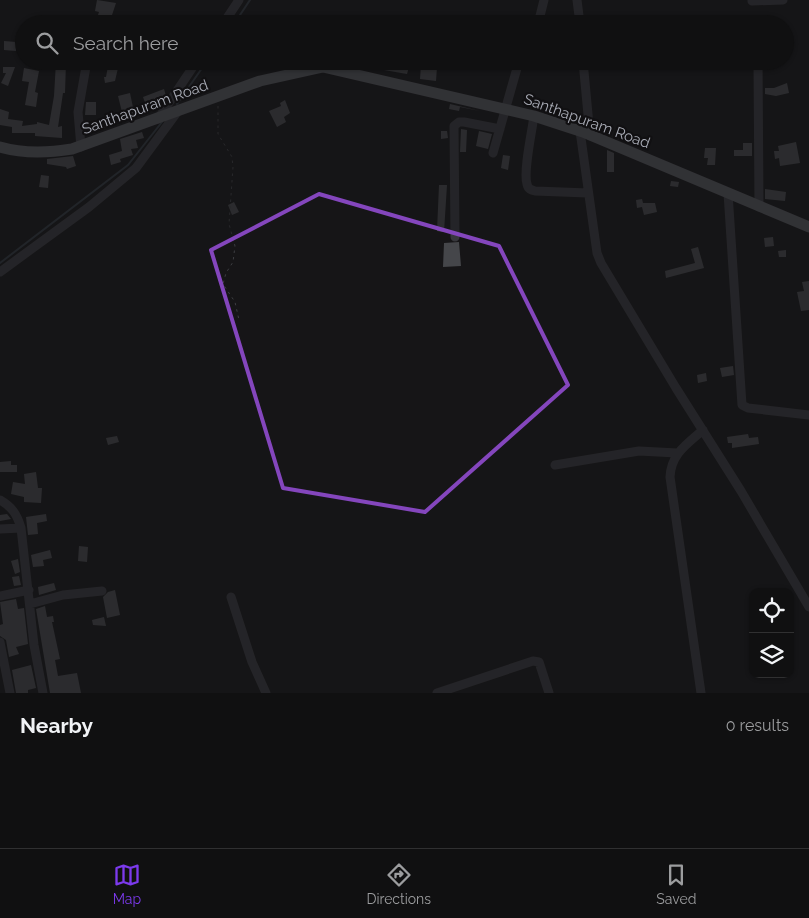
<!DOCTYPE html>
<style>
:root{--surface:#101011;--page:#19191a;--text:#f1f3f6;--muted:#9c9d9f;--line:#303031;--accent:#7c3aed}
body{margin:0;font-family:Raleway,sans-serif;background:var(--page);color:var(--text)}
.controls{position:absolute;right:15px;bottom:15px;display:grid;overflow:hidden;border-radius:10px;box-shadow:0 1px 4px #0004}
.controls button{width:45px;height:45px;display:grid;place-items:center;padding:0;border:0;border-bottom:1px solid var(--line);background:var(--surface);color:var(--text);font:25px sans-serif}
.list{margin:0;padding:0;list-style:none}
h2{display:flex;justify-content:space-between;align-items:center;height:65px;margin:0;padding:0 20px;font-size:21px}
h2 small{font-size:16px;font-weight:400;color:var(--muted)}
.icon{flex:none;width:28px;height:28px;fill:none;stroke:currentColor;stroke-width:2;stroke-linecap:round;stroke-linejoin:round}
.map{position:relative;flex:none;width:809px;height:693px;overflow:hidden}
.search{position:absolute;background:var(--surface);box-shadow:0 1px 4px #0004;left:15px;right:15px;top:15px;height:55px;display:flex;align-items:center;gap:12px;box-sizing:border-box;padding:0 18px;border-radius:28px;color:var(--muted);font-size:19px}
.sheet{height:155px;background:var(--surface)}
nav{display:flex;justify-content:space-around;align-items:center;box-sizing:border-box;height:70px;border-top:1px solid var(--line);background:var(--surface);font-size:14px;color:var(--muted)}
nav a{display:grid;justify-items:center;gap:2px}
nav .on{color:var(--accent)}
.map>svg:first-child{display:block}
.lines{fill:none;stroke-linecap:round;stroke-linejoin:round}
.stream{stroke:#30373e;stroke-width:2}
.building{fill:#45464a}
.path{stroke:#3d3e42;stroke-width:1;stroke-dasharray:2.5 4;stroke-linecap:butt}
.minor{stroke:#37373c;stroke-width:9}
.major{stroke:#53545a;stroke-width:11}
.marked{fill:none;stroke:#8446bd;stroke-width:4;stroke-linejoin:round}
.labels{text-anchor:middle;stroke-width:4.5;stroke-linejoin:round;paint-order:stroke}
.street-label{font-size:15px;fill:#a9acb6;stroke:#111012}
</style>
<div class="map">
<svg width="809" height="693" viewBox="0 0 809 693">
<rect width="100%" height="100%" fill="#161517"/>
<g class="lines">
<path class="stream" d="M234,24L250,0
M177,104L207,61
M0,263L128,165L162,122"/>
</g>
<path class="building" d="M97,0L116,3L109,24H95L99,12L95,11Z
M4,41L16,42V51L4,50Z
M109,61H119L118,68L115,81L105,83L104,77H106Z
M152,61H159V70L139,68L140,62L152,64Z
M386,61H404L403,66L409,67L407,74L384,70Z
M56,62H66L65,93H63L58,127L62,126V138L35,136V133H12V127L0,125V109L9,112L8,119L23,121L22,126L37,124V122L49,125L54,96Z
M421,65L437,67L436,81L420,79Z
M3,67H15L8,86L1,83L6,73H3Z
M24,68L39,71L35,92L38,93L36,107L25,105L29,82L22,81Z
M787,83L789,93L776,96L765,94V88H774Z
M164,89L166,96L164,100L147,108L143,97Z
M130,93L135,117L124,120L118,96Z
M285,100L290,113L284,117L286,122L277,127L269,111L281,106L280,103Z
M86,102H96V115H85Z
M450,104L480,111L460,107L459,111L449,109Z
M111,118L113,126L101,129L99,121Z
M461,129L467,130L466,152H460Z
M441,131H447L448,138L441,139Z
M479,131L492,134L488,149L476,146Z
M142,132L144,138L136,140L138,148L131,149L133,155L120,159L121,162L111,165L109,155L122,151L120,139Z
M796,142L800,163L780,166L779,158L775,159L774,151H779L778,146Z
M743,143H752V156H734V150H743Z
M705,148H716L715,165H707L708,158H704Z
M607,150L614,153V172H607Z
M503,155L510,156L508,170L501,168Z
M73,156L76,166L67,169L66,167L47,164V159Z
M41,175L49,176L48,188L39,187Z
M671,181L679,182L678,187L670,186Z
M439,185H447L444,232L437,231Z
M765,189L786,192L785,201L765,199Z
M642,199L643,203H655L657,212L644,215L642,207L637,208L636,200Z
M234,202L239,212L232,215L228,205Z
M773,237L774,246L765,247L764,238Z
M459,242L461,266L443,267L444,243Z
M698,247L704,268L666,278L665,271L695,263L691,249Z
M786,250V257H779L778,251Z
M809,281V310L801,311L797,292L804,291L802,282Z
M733,366L734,375L722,377L720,368Z
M706,373L707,381L698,383L697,375Z
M748,434L749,438L758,437L759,444L732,448V443H728L727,437Z
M117,436L119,442L108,445L106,438Z
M11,461V465H17V472H0V462Z
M36,472L38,488H42L41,503L24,502V497L11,494L13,482L25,484L24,474Z
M7,514L11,519L0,521V515Z
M46,514L47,521L37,523L38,534L28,535L26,517Z
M79,546L88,547L87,562L78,561Z
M50,550L52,558L43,560L44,566L33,567L31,555Z
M18,559L20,572L15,574L11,561Z
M19,576L21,585L14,586L12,577Z
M54,583L56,590L39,595L38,587Z
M115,590L120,615L107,618L103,597L108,592Z
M16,599L18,609L24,608L28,644L16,647L19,654L9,657L6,640L0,636V625L3,624L0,602Z
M45,606L47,617L53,616L54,622H52L60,659L55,660L58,676L77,673L81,693H50L36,609Z
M104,617L106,626L93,625L92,620Z
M31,665L36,688L28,690V693H16L12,670Z"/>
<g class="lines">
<path class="path" d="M218,106V134L232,157L233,167L229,224L235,246L233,262L226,273L223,284L235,302L239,320"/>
<path class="minor" d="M577,0L580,24
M752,1L783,0
M223,24L239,0
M536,24L540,16L544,0
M583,61L590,136
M758,61L759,207
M534,116C532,131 523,172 527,184C528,189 531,190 535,191L588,193
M158,119L197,61
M580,131L597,253L601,263L676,388L741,491L809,607
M81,147L78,112L87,61
M493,153L519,61
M728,193L742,405L748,408L809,415
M455,237L454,126L459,122H464L500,129
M0,272L89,207L136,168L178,111
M555,465L639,451L677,453
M0,500C12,507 17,514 21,528L34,645L43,693
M0,529L21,528
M0,596L29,590
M231,597L252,662L266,693
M30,604L63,595L102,591
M0,642L10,693
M437,693L533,661L539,662L549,693
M701,693L670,477C671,454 687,444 703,430"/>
<path class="major" d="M0,147C24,154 47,153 72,149L260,81L323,67L534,116L583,132L809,227"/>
</g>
<path d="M0 0H809V693H0ZM319,194L499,246L568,385L425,512L283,488L211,250Z" fill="#161517" fill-opacity=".55" fill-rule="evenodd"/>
<path class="marked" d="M319,194L499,246L568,385L425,512L283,488L211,250Z"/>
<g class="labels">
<g class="street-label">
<text transform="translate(145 107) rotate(-20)" y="5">Santhapuram Road</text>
<text transform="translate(587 121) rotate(20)" y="5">Santhapuram Road</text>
</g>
</g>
</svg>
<div class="controls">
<button><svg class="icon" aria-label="locate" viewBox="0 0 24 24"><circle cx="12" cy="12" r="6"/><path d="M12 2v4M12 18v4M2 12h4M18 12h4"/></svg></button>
<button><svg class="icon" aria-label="layers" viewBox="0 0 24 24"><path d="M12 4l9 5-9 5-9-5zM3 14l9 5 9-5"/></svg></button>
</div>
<div class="search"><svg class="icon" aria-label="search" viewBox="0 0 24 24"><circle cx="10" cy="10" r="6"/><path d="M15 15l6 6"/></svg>Search here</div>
</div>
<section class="sheet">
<h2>Nearby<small>0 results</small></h2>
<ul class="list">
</ul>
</section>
<nav>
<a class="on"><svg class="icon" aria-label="map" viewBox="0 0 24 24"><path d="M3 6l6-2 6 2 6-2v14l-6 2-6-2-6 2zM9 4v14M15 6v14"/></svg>Map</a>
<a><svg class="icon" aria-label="directions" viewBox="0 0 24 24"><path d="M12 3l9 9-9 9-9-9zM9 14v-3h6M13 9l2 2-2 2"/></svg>Directions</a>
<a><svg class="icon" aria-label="saved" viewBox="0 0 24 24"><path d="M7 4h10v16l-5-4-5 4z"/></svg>Saved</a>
</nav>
